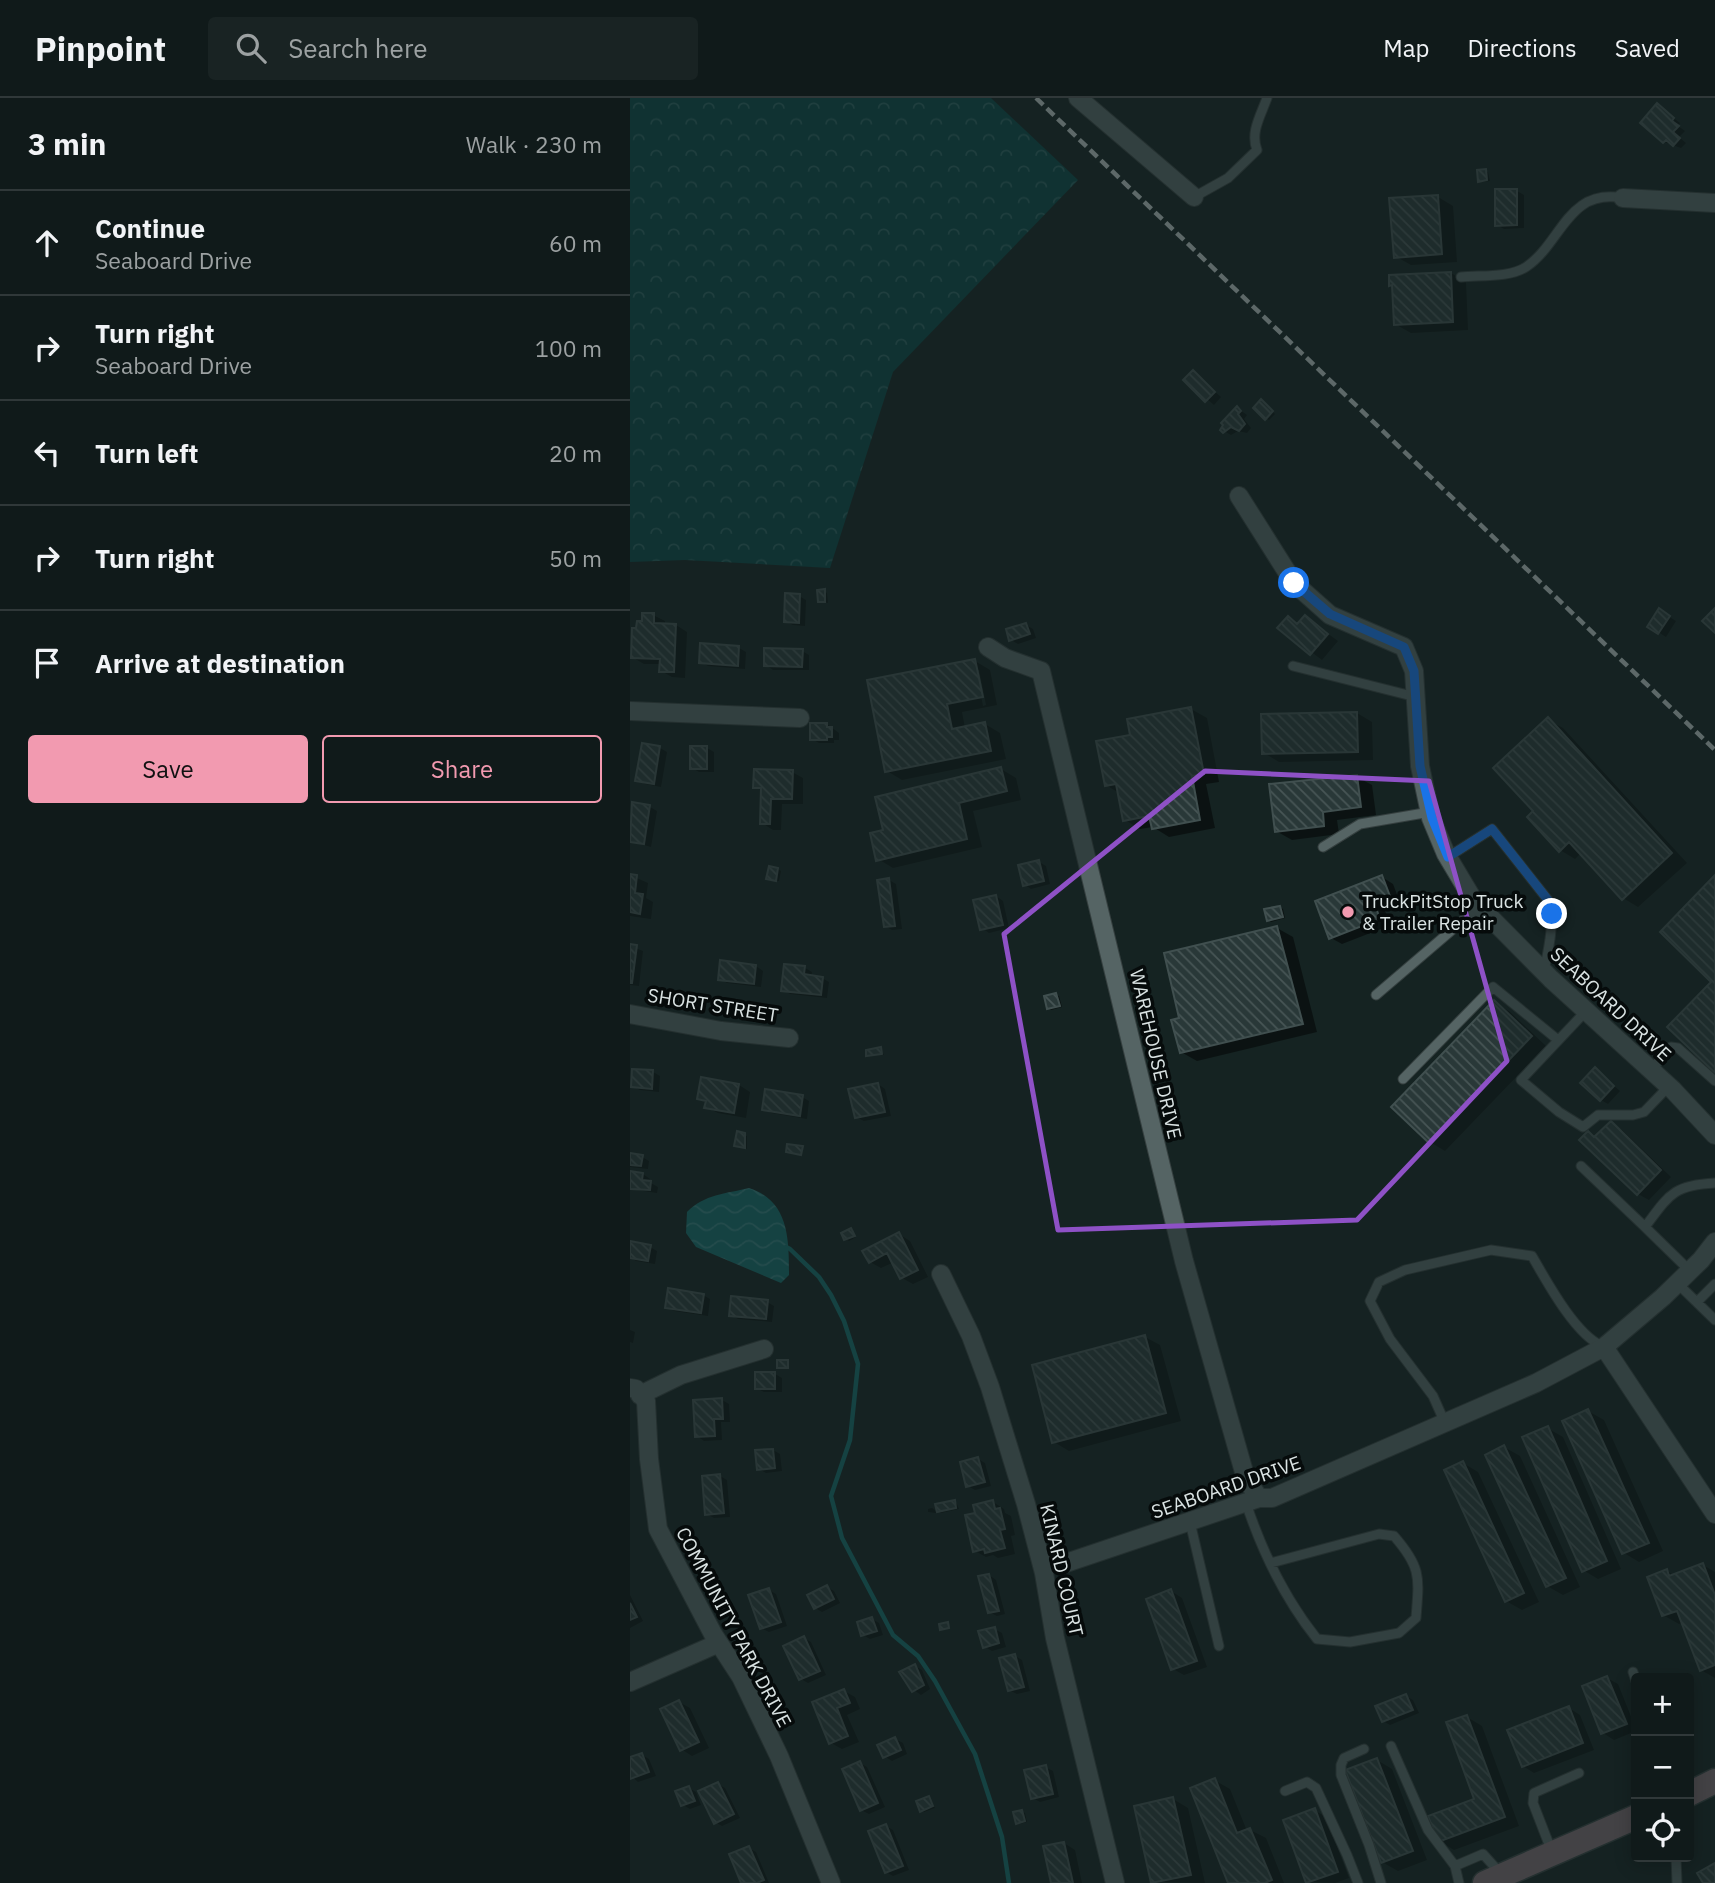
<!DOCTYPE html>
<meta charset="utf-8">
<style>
:root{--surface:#101a1a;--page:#192323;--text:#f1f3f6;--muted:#9ca1a2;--line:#303839;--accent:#f29ab0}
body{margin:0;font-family:"IBM Plex Sans",sans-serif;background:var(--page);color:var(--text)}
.controls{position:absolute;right:21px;bottom:21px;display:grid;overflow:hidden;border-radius:7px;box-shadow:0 4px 18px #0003}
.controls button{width:63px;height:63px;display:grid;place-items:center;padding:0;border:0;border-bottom:2px solid var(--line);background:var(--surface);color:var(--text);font:35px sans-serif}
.stop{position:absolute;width:21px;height:21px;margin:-16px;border:5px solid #1a73e8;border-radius:50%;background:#fff}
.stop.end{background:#1a73e8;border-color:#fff;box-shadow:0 2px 7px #0008}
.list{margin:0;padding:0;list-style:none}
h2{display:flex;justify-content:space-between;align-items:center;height:91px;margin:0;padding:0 28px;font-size:30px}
h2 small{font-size:23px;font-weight:400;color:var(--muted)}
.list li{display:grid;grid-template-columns:46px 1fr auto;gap:21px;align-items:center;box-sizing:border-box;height:105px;padding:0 28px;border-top:2px solid var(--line)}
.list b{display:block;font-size:26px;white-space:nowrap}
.list p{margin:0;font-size:23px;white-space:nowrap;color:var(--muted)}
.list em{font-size:23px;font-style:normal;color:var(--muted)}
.actions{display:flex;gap:14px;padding:21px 28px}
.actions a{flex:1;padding:16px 0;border:2px solid var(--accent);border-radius:7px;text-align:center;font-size:24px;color:var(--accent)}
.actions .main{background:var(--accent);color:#111}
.icon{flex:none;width:38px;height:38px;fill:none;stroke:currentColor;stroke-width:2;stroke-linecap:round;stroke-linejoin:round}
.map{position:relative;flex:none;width:1085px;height:1785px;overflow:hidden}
header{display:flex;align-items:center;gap:42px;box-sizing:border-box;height:98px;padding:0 35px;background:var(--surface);border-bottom:2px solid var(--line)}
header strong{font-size:33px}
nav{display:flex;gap:38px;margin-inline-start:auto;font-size:24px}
.search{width:490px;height:63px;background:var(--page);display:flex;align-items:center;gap:18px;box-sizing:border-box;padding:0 24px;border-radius:7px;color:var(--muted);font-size:26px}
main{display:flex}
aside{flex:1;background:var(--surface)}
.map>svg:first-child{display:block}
.forest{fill:url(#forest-crowns)}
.water{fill:url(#water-waves)}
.shadow{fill:#0007;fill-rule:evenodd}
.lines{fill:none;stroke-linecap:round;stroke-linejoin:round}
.stream{stroke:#146869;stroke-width:4.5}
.building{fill:url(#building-back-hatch);stroke:#404f4f;stroke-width:2}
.service-casing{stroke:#364040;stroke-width:11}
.minor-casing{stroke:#364040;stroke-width:20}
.secondary-casing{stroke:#364040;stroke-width:27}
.service{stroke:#556464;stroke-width:9}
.minor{stroke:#556464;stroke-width:18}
.secondary{stroke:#7a686f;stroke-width:24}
.rail{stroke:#b3bdbd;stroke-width:4.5;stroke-dasharray:10 5;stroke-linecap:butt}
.route{stroke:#1a73e8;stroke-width:9}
.marked{fill:none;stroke:#8e51c6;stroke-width:5;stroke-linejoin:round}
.poi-dot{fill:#f29ab0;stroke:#060b0b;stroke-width:2.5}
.labels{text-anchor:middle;stroke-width:7;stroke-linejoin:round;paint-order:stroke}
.poi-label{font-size:19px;fill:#dae3e3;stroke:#060b0b;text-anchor:start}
.street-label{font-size:19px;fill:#dae3e3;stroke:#060b0b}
</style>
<header>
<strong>Pinpoint</strong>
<div class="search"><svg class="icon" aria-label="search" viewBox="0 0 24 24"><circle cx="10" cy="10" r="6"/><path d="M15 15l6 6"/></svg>Search here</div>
<nav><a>Map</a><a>Directions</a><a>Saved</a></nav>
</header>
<main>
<aside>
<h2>3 min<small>Walk · 230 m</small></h2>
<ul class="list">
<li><svg class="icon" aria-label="ahead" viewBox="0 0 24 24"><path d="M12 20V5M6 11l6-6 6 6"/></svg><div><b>Continue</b><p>Seaboard Drive</p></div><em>60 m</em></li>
<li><svg class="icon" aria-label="right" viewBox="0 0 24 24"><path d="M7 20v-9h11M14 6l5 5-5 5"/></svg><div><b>Turn right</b><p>Seaboard Drive</p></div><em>100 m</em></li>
<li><svg class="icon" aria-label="left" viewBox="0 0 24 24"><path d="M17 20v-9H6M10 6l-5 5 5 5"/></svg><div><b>Turn left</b></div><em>20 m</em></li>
<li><svg class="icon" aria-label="right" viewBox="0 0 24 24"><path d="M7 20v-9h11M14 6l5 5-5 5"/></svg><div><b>Turn right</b></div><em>50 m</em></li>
<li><svg class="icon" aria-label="arrive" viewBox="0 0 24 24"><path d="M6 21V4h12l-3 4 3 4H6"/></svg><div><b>Arrive at destination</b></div></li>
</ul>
<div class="actions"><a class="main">Save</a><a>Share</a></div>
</aside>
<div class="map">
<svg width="1085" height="1785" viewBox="0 0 1085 1785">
<defs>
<pattern id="forest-crowns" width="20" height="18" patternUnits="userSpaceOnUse" patternTransform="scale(1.75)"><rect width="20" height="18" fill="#094545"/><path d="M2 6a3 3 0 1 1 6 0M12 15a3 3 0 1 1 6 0" fill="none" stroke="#2c6060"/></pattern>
<pattern id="water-waves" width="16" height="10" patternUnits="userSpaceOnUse" patternTransform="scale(1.75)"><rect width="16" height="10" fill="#146869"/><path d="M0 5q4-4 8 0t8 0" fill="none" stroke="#367d7e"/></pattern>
<pattern id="building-back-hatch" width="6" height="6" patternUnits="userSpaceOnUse" patternTransform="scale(1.75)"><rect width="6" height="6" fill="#293838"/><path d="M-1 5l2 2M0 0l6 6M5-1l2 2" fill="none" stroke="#475555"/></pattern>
</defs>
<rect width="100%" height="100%" fill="#152322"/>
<path class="forest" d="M0,0H361L448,82L263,274L200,470L55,462L0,464Z"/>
<path class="water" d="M119,1090C159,1103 159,1141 159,1177L151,1185L66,1149L56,1135L57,1114C75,1096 95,1096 119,1090Z"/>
<path class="shadow" d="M1028,8L1050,25L1048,28L1055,33L1049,39L1056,45L1051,50L1034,44Z
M855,73L858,74L860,83L853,84L850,82Z
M887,93L894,97V130L874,131L867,127Z
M808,99L823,108L827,164L781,167L765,158Z
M821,175L836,184L838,232L781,235L765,226L764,188L761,187Z
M563,274L591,299L584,307L555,282Z
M634,305L645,316L639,322L636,320Z
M607,310L617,317L614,321L621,330L617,335L608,333L601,337L594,333Z
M194,493L197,495L198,505L189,503Z
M169,498L176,502L175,528L163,527L155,523Z
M1030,513L1046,523L1036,539L1019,528Z
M23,517L35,523V527H46L57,534L55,580L42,579L31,573V566H14L2,559L8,532Z
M675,519L708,543L692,562L650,530L658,520L669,526Z
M396,527L403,531L406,540L388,546L381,542Z
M109,550L116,554L115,571L78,568L71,564Z
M172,553L179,557V572H143L136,567Z
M345,563L360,572L367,607L332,614L335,630L355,626L370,635L376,661L272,682L257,673ZM346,572H349L356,607L353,608Z
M561,611L577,620L589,684L576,686L585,730L539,739L523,729L510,731L495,722L489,695L476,687L502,638Z
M727,615L742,624L743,662L649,664L634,655Z
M918,622L933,630L1057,765L1008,809L993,800L951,755L945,761L930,752L905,713Z
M197,626L209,635V642H204V645H189L182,641Z
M13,647L30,650L37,654L31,689L15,686L7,682Z
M77,650L84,654V674H69L62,670Z
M371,671L386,680L391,702L343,713L352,749L263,770L248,761L255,733Z
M162,674L173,680V706H152L151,732H143L132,725L133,693L125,689Z
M727,679L742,687L746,717L707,722L709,736L662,742L646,733Z
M3,706L20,709L27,713L21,749L0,743Z
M409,764L416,768L420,786L401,791L394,786Z
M148,771L151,773L149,783L141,782Z
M0,777L18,785L16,800L23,804L21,821L0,818Z
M752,779L763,786L771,807L755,813L761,827L712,846L701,840Z
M259,782L266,786L272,831L262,832L255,828Z
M366,798L373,803L379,830L359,835L352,830Z
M650,809L653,811L655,820L641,824L638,822Z
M647,830L663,839L687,934L567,963L551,954V921Z
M0,848L13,853L9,888L0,887Z
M126,868L133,873L131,889L97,885L90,881Z
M175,870L182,874L181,879L192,880L199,884L197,900L160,896L153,892Z
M426,897L429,898L432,909L421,912L418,910Z
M864,905L879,913L916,948L815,1053L800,1044Z
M251,951L254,957H238Z
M966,972L990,993L978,1006L971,1002Z
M23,974L30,978L29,994L10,992L2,988Z
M72,981L109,987L120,994L116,1020L88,1015L76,1009L77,1005L69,1000Z
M248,986L255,991L261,1018L234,1023L226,1019Z
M172,999L179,1003L177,1021L141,1015L134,1011Z
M981,1025L992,1032L1041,1079L1019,1102L1008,1096L958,1035L966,1040Z
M114,1037L117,1038V1051L106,1047Z
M0,1058L12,1059L19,1063L18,1071L0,1069Z
M0,1075L13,1076L20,1081L19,1084L28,1089L27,1095L0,1091Z
M221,1132L226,1139L219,1143L216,1141Z
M269,1136L280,1143L298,1179L283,1186L272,1180L264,1164L251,1170L240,1164Z
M20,1149L27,1153L25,1166L6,1163L0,1159V1153Z
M73,1197L80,1201L78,1218L44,1213L37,1209Z
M137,1204L144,1208L142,1224L108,1221L101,1217Z
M0,1232L5,1234L3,1245L0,1244Z
M515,1239L530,1247L551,1323L439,1353L424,1344Z
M145,1276L152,1280V1294H134L126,1290Z
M92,1302L99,1306L100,1324H91L92,1342L74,1343L67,1338Z
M958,1313L974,1322L1033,1453L1009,1464L994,1455Z
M917,1330L933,1339L991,1471L968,1481L953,1472Z
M874,1349L890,1358L950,1489L933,1497L917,1488Z
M143,1352L150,1356L152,1373L136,1375L129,1371Z
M348,1361L355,1365L361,1388L345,1392L338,1388Z
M833,1365L848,1374L909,1504L892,1512L876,1503Z
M90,1378L97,1382L100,1419L84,1420L77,1416Z
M324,1404L327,1406L329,1411L311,1415L308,1413Z
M363,1404L374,1411L375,1415L381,1418L385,1437L381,1438L385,1456L368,1460L363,1457L356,1459L345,1453L347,1416Z
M302,1410L305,1412L306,1415L298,1414V1411Z
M1073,1467L1085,1474V1580L1071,1572L1053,1524L1049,1526L1033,1517L1037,1473L1045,1478Z
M359,1477L366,1482L375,1516L367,1518L359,1514Z
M197,1489L204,1493L210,1505L192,1514L185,1510Z
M139,1492L146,1496L157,1528L139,1534L131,1530Z
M541,1493L552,1500L577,1569L554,1577L543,1571Z
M0,1497L13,1523L0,1530Z
M242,1521L249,1525L253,1537L240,1541L233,1537Z
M364,1531L372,1535L376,1549L362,1553L355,1549Z
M174,1540L181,1544L196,1577L178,1585L171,1581Z
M385,1558L392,1562L400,1593L387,1596L379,1592Z
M285,1568L292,1572L300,1591L291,1597L284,1592Z
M977,1580L988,1586L1006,1631V1633L984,1642L973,1635Z
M214,1593L225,1599L230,1611L217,1617L229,1644L212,1651L201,1645L184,1605Z
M776,1598L783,1602L789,1615L760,1627L753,1623Z
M49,1604L60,1610L79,1650L62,1658L51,1651Z
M939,1610L950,1617L964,1652L904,1675L893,1668Z
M837,1619L852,1628L889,1728L824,1752L809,1743L846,1702Z
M265,1641L273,1645L277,1656L262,1663L254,1658Z
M12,1657L19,1661L26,1678L8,1684L0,1677V1661Z
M747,1662L762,1671L797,1762L768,1773L752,1764Z
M230,1665L237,1669L255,1709L239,1716L231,1712Z
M415,1669L423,1673L429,1699L410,1704L403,1700Z
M584,1682L600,1691L617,1733L620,1732L636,1740L654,1785H600Z
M88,1686L95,1690L110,1720L92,1728L85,1724Z
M59,1690L66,1694L71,1707L60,1711L53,1707Z
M299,1700L305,1710L294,1714L291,1713Z
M543,1701L558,1710L575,1785L523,1784Z
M684,1712L696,1719L719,1780L705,1785L678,1784Z
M392,1713L395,1715L397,1724L390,1726L387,1724Z
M256,1728L263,1732L279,1772L263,1778L256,1774Z
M434,1745L445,1752L452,1785H423Z
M119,1750L126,1754L139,1785H113Z"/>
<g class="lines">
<path class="stream" d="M156,1149L160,1151L189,1179L201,1197L214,1223L228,1266L220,1342L201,1398L212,1440L263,1537L288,1558L305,1583L345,1656L372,1739L379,1785"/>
</g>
<path class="building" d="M1027,5L1044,20L1042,23L1049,28L1043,34L1050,40L1043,48L1036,42L1033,45L1010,25Z
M856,71L857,82L848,84L847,72Z
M865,91H887V127L865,128Z
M808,97L812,156L764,160L759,100Z
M821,174L823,224L764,227L762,187L759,188V177Z
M563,272L585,294L575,304L553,282Z
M631,301L643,313L635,322L623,310Z
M607,308L611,313L608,316L615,326L609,333L601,329L593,335L590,332L593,327L591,325Z
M195,491V504H188L187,492Z
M155,495L170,496L169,525L154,524Z
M1029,510L1040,518L1028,536L1017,529Z
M1085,510V535L1072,523Z
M12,515H24V525L46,526L44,574H29L30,561L1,560L2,530H6L7,523H12Z
M675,517L698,536L680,557L647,530L658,518L667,526Z
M396,525L400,536L379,543L376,531Z
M70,545L109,548L108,568L69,565Z
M134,550L173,551L172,569L134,568Z
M345,561L353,599L317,606L322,631L355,624L361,653L255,674L237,582Z
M561,609L574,676L562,678L570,722L522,731L519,718L493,723L486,686L475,688L466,643L500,637L497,621Z
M727,614L728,654L632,656L631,616Z
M918,619L1042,755L992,802L939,744L929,754L897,719L903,713L863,670Z
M180,625H197V629H202V639H197V642H180Z
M12,645L30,648L24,686L5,683Z
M60,648H77V671H60Z
M371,669L377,693L329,705L337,741L246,763L240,735L253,732L245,699Z
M124,671L163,672L162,701H141L140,726H130L131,690H123Z
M727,677L731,709L693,714L694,728L645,734L639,686Z
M2,704L20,707L14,746L0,744Z
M409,762L414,783L393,788L388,767Z
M139,768L148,770L146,783L136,781Z
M0,776L7,777L5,795L13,796L10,816L0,814Z
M752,777L761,801L745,807L750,821L699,841L685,803Z
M1085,777V975L1037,929L1081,884L1030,834Z
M259,780L265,828L254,829L247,782Z
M366,797L373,827L350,832L343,802Z
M650,808L653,819L637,823L634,811Z
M647,828L673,926L550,955L541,922L549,920L534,855Z
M0,846L7,847L2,885H0Z
M90,862L126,867L124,886L88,882Z
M154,866L175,868L174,876L193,879L191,897L151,893Z
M426,895L430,908L417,911L414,898Z
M864,902L902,938L799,1045L761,1009Z
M251,949L252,956L236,958V952Z
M965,969L984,988L970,1003L950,985Z
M2,971L23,972L22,991L1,989Z
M71,979L109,986L104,1015L74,1010L76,1003L67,1001Z
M248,985L255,1014L225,1020L218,991Z
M135,991L173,997L170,1018L132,1012Z
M981,1023L1031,1072L1007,1097L949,1042L958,1033L964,1039Z
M107,1033L115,1035V1050L104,1048Z
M157,1046L173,1048L171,1057L156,1054Z
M0,1055L13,1057L11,1068L0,1067Z
M0,1073L13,1075L12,1082L21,1083L20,1092L0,1091Z
M221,1130L225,1138L214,1142L211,1135Z
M269,1134L288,1172L270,1181L257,1155L239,1165L232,1153Z
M0,1143L21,1147L18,1163L0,1160Z
M38,1190L74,1196L71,1215L35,1210Z
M101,1198L138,1202L136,1221L99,1218Z
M515,1237L536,1315L422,1345L402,1267Z
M147,1262H158V1270H147Z
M125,1274H145V1291H125Z
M92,1300L93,1321H84L85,1338L65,1339L63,1302Z
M958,1311L1019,1445L992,1456L932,1323Z
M918,1328L977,1463L952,1474L892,1339Z
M874,1347L936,1480L916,1489L855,1357Z
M143,1351L145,1370L127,1372L125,1352Z
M348,1359L355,1384L336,1389L330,1364Z
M833,1363L894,1495L875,1504L814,1372Z
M90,1376L94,1415L75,1417L72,1378Z
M325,1402L326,1410L307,1414L305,1406Z
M363,1402L365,1411L370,1410L375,1431L370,1432L375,1450L355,1455L354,1451L343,1454L335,1417L345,1415L343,1407Z
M1073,1465L1085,1497V1567L1070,1573L1047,1513L1032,1518L1017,1479L1037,1471L1039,1478Z
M359,1476L369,1513L358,1515L348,1478Z
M197,1487L204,1501L184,1511L177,1497Z
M139,1490L151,1524L130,1531L118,1497Z
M541,1491L567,1563L541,1572L516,1501Z
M0,1505L7,1519L0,1522Z
M242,1519L247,1533L231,1538L227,1524Z
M318,1524L319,1530L310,1532L309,1526Z
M365,1529L369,1545L353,1550L348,1533Z
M174,1538L190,1573L169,1582L153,1548Z
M385,1556L394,1589L378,1593L369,1560Z
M285,1566L294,1587L282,1594L269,1574Z
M977,1578L997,1626L971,1636L952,1588Z
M214,1591L220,1605L207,1610L218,1638L199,1646L182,1604Z
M776,1596L783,1612L752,1624L745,1608Z
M49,1602L69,1644L50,1653L30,1611Z
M939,1608L953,1645L892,1669L877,1632Z
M837,1617L875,1719L808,1744L798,1718L844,1701L816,1624Z
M265,1639L271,1652L253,1660L247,1647Z
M12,1655L19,1674L0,1681V1659Z
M747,1660L783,1753L751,1765L715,1672Z
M230,1663L248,1705L230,1713L212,1671Z
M416,1667L423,1696L401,1701L394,1672Z
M585,1680L607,1735L620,1730L642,1782L635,1785H598L560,1690Z
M88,1684L104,1716L84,1726L68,1693Z
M59,1688L65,1703L51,1708L45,1693Z
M299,1698L303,1708L290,1714L286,1703Z
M543,1699L561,1777L521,1785L504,1708Z
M685,1710L708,1774L676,1785L653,1722Z
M392,1712L395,1723L386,1726L383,1714Z
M256,1726L273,1768L255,1775L238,1733Z
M434,1744L443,1785H421L413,1748Z
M119,1748L134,1782L127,1785H111L99,1756Z
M1085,1765V1785H1073L1067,1775Z"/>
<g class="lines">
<g class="service-casing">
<path id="service" d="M564,99L598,80L627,52C620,34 631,17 637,0
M831,179C850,177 879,180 896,169C932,145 937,90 993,100
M663,568L786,599
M693,749L730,726L800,714
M818,759L862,731L918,802C925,825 919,849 914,873
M746,897L850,808
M956,913L891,982L929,1014L953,1029L968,1017H1003L1014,1014L1039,988
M1021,972L1041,949L1048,950L1085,983
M773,981L863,889L928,942
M951,1068L1015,1129
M1060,1173L1015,1129C1039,1097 1043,1087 1085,1085
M1047,1185L1085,1222
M1067,1204L1085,1186
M815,1325L803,1298L760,1241L740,1203L749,1184L775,1172L861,1152L902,1158C917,1184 945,1236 972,1248
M616,1405C632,1453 655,1501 687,1541L720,1544L769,1535L786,1520C789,1480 792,1470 764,1438L749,1436L641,1465
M560,1424L589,1548
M1003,1574L1006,1583
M761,1648L798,1732L825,1768L829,1785
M734,1651L714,1660L711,1667V1677L739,1747L751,1785
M655,1693L677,1684L686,1690L717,1757L728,1785
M922,1754L903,1705L904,1695L949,1675
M1046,1759L1047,1785
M825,1768L853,1756L871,1776"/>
</g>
<g class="minor-casing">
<path id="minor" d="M448,0L564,99
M993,100L1085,105
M609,398L664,485L700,517L774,549L784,573L790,668L801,720L816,756L844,803L921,881L1043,992L1085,1037
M358,549L375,560L411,573L554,1163L616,1381L629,1400
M0,613L170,620
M0,916L91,933L159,940
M311,1176L341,1238L360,1289L396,1406L414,1475L425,1540L485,1785
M974,1249L1085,1416
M0,1290L6,1291L16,1303L19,1361L28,1431L83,1536L111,1579L149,1658L201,1785
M10,1297L51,1277L134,1251
M433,1466L629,1400H642L906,1285L974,1249L1033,1199L1071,1162L1085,1144
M0,1584L89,1545"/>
</g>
<g class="secondary-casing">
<path id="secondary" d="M1059,1696L1085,1683
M855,1785L1006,1719"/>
</g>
<use href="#service" class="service"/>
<use href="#minor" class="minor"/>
<use href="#secondary" class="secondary"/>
<path class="rail" d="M406,0L1085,652"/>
</g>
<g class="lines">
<path class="route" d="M664,485L700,516L774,549L784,573L790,668L802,720L818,759L862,731L918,802L922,816"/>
</g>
<path d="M0 0H1085V1785H0ZM575,673L799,683L877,963L727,1122L428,1132L374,836Z" fill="#152322" fill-opacity=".55" fill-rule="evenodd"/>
<path class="marked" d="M575,673L799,683L877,963L727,1122L428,1132L374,836Z"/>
<circle class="poi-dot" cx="718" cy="814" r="7"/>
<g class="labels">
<g class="poi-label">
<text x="732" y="810">TruckPitStop Truck<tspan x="732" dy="22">&amp; Trailer Repair</tspan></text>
</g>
<g class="street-label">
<text transform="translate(981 906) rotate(43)" y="7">SEABOARD DRIVE</text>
<text transform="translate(83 907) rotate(9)" y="7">SHORT STREET</text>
<text transform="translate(526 956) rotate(77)" y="7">WAREHOUSE DRIVE</text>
<text transform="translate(596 1389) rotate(-19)" y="7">SEABOARD DRIVE</text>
<text transform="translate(432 1472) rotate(77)" y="7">KINARD COURT</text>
<text transform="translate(104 1529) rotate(62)" y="7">COMMUNITY PARK DRIVE</text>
</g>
</g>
</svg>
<div class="controls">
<button>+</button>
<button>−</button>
<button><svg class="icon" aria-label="locate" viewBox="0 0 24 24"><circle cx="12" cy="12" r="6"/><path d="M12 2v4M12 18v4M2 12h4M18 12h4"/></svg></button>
</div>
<div class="stop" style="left:664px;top:485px"></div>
<div class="stop end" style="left:922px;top:816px"></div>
</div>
</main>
